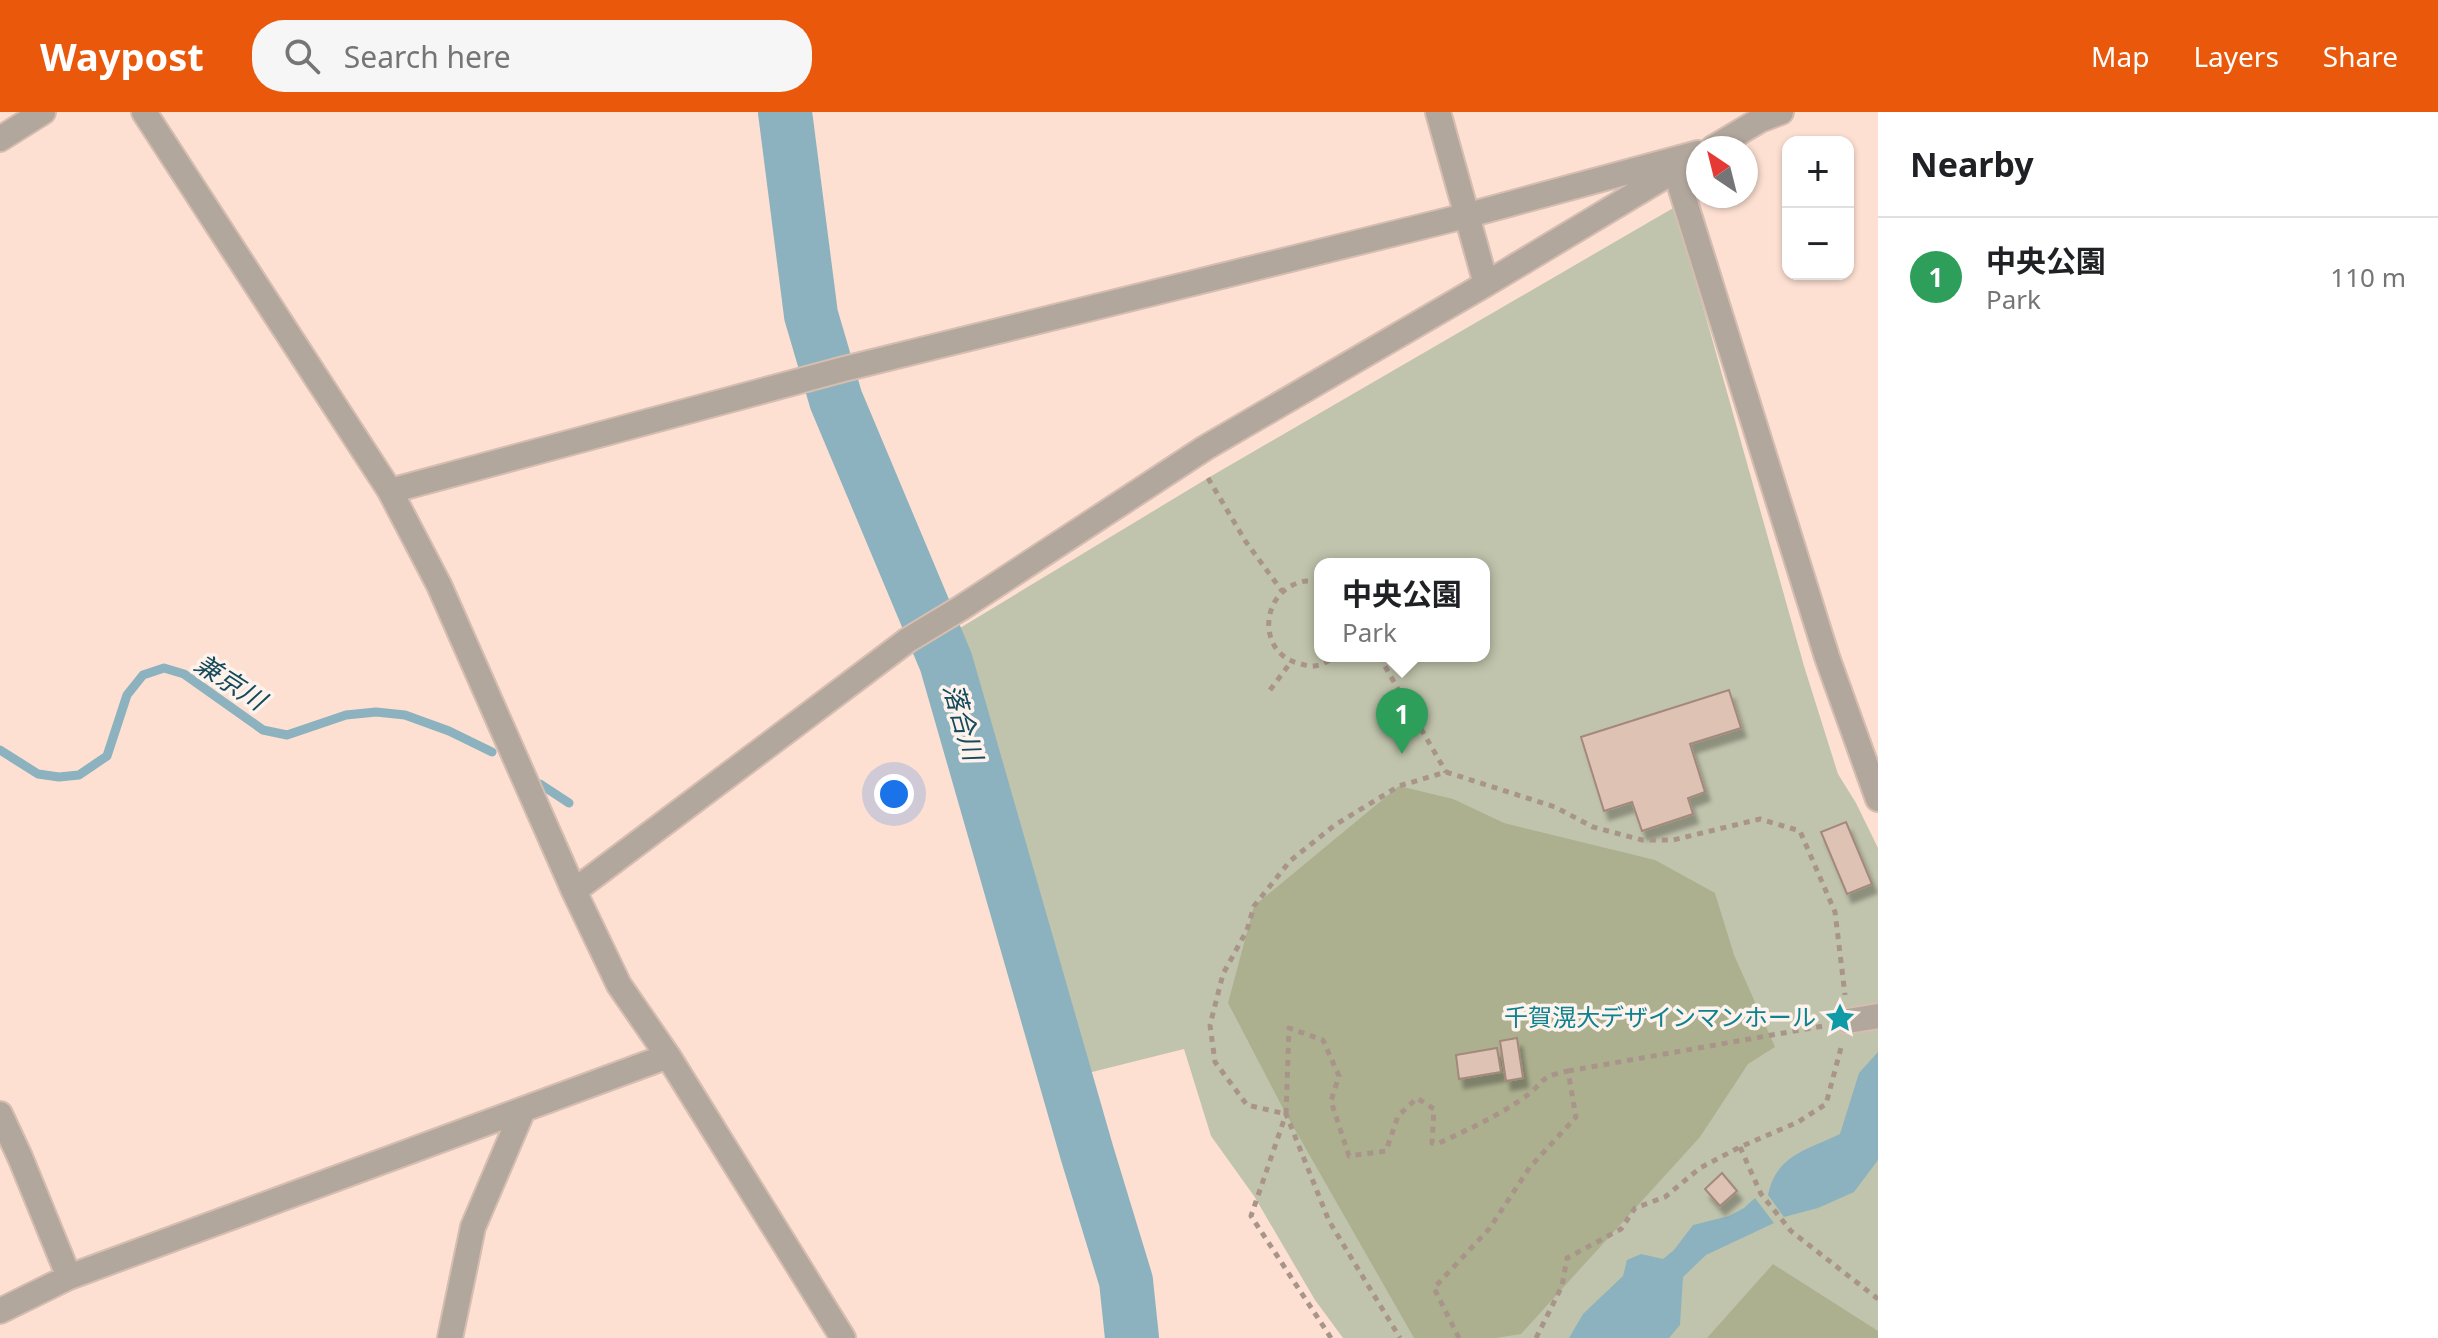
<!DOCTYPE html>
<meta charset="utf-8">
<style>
:root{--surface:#fff;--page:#f6f6f6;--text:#202124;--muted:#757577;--line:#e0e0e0;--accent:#ea580c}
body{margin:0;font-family:"Noto Sans","Noto Sans JP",sans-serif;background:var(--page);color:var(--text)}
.controls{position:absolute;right:24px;top:24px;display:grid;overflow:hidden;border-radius:16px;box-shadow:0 2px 6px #0004}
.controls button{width:72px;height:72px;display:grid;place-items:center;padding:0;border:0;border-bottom:2px solid var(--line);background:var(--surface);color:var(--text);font:40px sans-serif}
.compass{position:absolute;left:1686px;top:24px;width:72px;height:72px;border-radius:50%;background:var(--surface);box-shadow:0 2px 6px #0004;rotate:325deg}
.you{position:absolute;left:894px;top:682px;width:28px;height:28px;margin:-20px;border:6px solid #fff;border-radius:50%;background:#1a73e8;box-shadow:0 0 0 12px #1a73e833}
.badge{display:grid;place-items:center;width:52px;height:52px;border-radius:50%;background:var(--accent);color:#fff;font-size:26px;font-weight:700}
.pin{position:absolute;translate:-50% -66px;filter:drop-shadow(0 2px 4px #0008)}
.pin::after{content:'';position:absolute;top:42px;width:28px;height:24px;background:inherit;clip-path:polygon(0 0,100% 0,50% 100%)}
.popup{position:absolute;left:1314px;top:446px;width:176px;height:104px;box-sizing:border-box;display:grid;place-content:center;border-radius:16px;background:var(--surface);filter:drop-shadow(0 2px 6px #0005);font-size:26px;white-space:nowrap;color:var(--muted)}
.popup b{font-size:30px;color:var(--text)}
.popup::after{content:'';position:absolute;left:50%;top:100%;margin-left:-16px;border:16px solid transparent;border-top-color:var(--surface)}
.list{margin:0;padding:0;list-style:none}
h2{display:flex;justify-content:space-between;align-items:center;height:104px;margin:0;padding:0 32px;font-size:34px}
h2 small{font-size:26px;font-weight:400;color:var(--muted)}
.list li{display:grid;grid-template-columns:52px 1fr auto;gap:24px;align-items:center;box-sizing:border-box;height:120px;padding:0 32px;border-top:2px solid var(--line)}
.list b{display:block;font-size:30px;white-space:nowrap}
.list p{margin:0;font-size:26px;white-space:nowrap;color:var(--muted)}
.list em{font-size:26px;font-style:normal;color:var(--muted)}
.icon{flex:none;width:44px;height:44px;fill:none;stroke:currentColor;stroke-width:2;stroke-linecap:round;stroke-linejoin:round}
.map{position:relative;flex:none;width:1878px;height:1226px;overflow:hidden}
header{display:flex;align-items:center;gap:48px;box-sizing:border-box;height:112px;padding:0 40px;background:var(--accent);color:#fff}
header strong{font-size:38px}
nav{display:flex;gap:44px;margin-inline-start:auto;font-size:28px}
.search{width:560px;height:72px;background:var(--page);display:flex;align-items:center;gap:20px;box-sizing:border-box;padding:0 28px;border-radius:32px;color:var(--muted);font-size:30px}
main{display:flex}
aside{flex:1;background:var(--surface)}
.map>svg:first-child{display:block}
.green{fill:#c1c4ac;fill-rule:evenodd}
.forest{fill:#acb08f}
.water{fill:#8bb2be}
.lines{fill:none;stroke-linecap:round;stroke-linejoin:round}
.stream{stroke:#8bb2be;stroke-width:9}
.river{stroke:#8bb2be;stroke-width:54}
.building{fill:#dec2b4;stroke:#a3897c;stroke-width:2;filter:url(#shadow)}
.minor-casing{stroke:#d6bdb1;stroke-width:28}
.path{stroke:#a9948a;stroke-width:5;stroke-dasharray:6 6;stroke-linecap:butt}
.minor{stroke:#b2a79c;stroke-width:24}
.labels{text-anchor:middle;stroke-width:7;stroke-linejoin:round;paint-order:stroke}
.culture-label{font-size:24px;fill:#0d838f;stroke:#fdf2ec;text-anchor:end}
.water-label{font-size:26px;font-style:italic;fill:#144a59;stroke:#fdf2ec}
</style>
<header>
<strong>Waypost</strong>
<div class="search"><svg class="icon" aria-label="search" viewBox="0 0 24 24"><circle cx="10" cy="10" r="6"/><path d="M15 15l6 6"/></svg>Search here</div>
<nav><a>Map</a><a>Layers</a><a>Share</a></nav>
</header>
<main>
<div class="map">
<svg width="1878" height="1226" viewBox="0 0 1878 1226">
<defs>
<filter id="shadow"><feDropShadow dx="5" dy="9" stdDeviation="2" flood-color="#0004"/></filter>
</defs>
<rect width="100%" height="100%" fill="#fde0d2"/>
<path class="green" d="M1675,95L1804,554L1838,662L1856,691L1878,736V1226H1343L1315,1188L1254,1084L1211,1024L1184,937L1088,961L1060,940L966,622L950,522L1208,366ZM1320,452H1484V544H1320Z"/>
<path class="forest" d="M1399,674L1453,687L1504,711L1655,748L1715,781L1734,843L1775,935L1748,952L1700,1025L1521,1222L1496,1226H1414L1286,1002L1228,891L1254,794Z
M1773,1152L1875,1217L1878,1219V1226H1707Z"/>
<path class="water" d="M1878,940V1048L1854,1080L1818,1096L1784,1105L1768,1083C1776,1043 1807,1038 1840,1022L1859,961Z
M1755,1086L1774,1111L1706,1143L1683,1165L1680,1213L1669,1226H1569L1583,1202L1623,1164L1627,1148L1641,1142L1663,1147L1674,1138L1693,1113L1729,1104L1744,1096Z"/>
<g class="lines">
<path class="stream" d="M0,638L38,662L59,665L79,663L107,644L127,583L143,563L164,556L184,562L263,618L287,623L346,603L376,600L405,603L449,619L492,640
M540,672L569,691"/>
<path class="river" d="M785,0L811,203L836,288L946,550L1087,1041L1126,1169L1132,1226"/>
</g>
<path class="building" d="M1729,578L1741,616L1690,632L1705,680L1688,686L1693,702L1642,719L1632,690L1604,699L1581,625Z
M1846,710L1872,772L1847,782L1821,720Z
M1517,926L1523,966L1506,969L1500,929Z
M1497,936L1501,960L1459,967L1456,943Z
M1722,1061L1737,1079L1720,1094L1705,1077Z"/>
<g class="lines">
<g class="minor-casing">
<path id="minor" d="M144,0L390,379L439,473L574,779L619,873L668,944L843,1226
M1438,0L1486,172
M0,27L43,0
M1713,36L1760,8L1781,0
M1675,58L1827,545L1878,687
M390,379L844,257L1465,104L1698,41
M574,779L908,528L961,496L1205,336L1486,172L1682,54
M1848,909L1878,904
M0,1002L20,1045L69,1165
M0,1199L69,1165L668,944
M450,1226L473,1115L523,998"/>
</g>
<path class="path" d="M1208,366L1246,430L1282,479
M1320,470C1314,470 1307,468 1301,470C1259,481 1257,543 1301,552C1305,553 1310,555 1314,554C1321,554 1331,547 1337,544
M1379,544L1446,660
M1270,578L1291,550
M1568,959L1823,914
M1740,1035L1761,1082L1791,1119L1878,1187
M1331,1226L1251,1104L1286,1002L1329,1109L1400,1226
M1459,1226L1434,1176L1489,1117L1530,1055L1576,1005L1568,959C1536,965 1545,972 1522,987C1496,1005 1467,1018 1439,1031H1432L1434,997L1417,986L1398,1004L1386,1039L1349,1044L1331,989L1339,964L1323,928L1289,916L1286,1002L1247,993L1215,950L1210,913L1223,862L1247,818L1254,794L1290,749L1335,713L1399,674L1446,660L1555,695L1593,715L1642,728H1673L1760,707L1800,719L1835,800L1845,883
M1536,1226L1562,1174L1567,1146L1621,1117L1635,1096L1665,1085L1700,1056L1740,1035L1798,1010L1826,992L1842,932"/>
<use href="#minor" class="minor"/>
</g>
<defs>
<g id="sight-bare" transform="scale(2.4)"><path d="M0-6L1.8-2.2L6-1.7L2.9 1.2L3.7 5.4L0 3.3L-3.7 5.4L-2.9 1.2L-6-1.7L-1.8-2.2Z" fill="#0f9aa8" stroke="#fdf2ec" stroke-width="2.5" paint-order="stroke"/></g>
</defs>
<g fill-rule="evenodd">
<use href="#sight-bare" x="1840" y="906"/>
</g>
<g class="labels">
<g class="culture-label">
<text x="1816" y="914">千賀滉大デザインマンホール</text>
</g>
<g class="water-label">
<text transform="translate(230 570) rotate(33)" y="9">兼京川</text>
<text transform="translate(963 610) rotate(74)" y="9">落合川</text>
</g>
</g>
</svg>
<div class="controls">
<button>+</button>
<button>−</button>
</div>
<svg class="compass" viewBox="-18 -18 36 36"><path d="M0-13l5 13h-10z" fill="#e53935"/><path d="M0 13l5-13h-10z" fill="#757577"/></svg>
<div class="you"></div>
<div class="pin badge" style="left:1402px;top:642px;background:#2e9e5b">1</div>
<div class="popup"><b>中央公園</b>Park</div>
</div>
<aside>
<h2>Nearby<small></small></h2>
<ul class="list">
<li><span class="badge" style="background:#2e9e5b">1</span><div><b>中央公園</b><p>Park</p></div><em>110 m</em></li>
</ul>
</aside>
</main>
